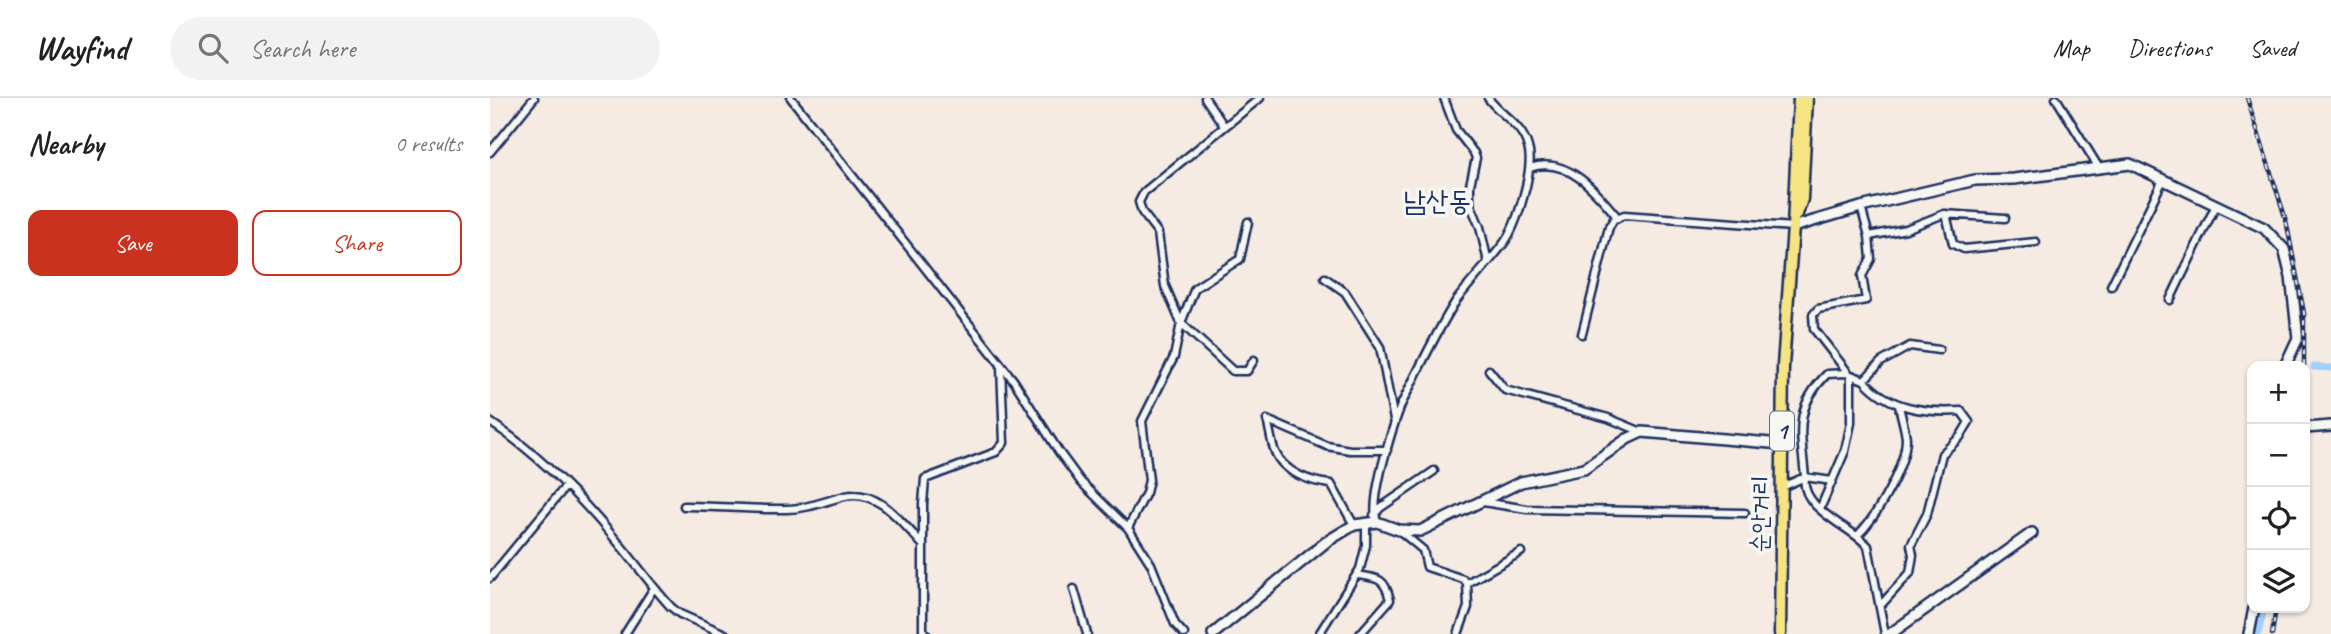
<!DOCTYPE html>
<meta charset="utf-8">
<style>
:root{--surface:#fff;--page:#f2f2f2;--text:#222;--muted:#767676;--line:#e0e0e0;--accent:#c8321e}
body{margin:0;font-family:Caveat,"Poor Story",sans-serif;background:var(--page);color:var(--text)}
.controls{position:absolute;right:21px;bottom:21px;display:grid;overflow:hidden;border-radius:14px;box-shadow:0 2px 5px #0004}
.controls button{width:63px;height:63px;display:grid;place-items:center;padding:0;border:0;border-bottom:2px solid var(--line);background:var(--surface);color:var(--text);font:35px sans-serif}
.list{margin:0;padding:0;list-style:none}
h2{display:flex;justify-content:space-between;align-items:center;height:91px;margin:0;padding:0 28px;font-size:30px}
h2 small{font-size:23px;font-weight:400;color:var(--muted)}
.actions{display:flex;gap:14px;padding:21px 28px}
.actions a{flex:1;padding:16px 0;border:2px solid var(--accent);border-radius:14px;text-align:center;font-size:24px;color:var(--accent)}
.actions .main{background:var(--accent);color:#fff}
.icon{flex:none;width:38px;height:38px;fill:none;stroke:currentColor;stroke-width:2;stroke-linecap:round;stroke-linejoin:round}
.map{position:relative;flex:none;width:1841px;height:536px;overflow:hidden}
header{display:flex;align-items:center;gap:42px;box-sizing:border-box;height:98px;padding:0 35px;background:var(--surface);border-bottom:2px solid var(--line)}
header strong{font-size:33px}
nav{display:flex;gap:38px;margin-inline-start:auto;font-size:24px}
.search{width:490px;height:63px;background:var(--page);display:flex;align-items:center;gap:18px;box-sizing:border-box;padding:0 24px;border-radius:38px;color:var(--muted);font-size:26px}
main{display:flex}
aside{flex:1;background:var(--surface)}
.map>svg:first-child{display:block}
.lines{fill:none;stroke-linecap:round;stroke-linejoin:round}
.canal{stroke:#a1d0fd;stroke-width:7}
.street-casing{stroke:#1b2f5e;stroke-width:11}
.secondary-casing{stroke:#1b2f5e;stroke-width:14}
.primary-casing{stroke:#1b2f5e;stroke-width:15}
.street{stroke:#f6f6f2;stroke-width:6}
.secondary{stroke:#f6f6f2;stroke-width:9}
.primary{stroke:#f6e381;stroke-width:10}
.rail-casing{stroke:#1b2f5e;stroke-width:4.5}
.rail{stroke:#f6f6f2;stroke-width:2;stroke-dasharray:5;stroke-linecap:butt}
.labels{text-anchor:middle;stroke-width:7;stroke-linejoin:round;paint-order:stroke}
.shield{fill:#f6f6f2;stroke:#5d6b8a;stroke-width:2}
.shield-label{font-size:23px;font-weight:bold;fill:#1b2f5e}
.street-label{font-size:24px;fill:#1b2f5e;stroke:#f6f6f2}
.quarter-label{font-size:28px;fill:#1b2f5e;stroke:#f6f6f2}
</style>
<header>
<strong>Wayfind</strong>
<div class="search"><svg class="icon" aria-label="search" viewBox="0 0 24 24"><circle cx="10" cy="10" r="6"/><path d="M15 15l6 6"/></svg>Search here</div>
<nav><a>Map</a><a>Directions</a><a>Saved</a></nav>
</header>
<main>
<aside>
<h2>Nearby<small>0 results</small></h2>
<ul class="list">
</ul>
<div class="actions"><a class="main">Save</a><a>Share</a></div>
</aside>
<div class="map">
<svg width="1841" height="536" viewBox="0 0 1841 536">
<rect width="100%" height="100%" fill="#f5ebe2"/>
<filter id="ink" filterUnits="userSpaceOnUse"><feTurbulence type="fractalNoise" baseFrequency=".0143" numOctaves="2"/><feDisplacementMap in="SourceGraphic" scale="14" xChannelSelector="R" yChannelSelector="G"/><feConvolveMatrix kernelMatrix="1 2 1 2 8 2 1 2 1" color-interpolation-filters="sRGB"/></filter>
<g filter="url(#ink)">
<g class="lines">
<path class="canal" d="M1824,269L1841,270
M1768,536L1774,510"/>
<g class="street-casing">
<path id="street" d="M301,0L524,283L569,354L591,384L638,430L661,466L685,526L694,536
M715,0L734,28
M954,0L966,32L984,55L986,60L980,87V105L990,129L998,164
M1566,0L1609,70
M0,54L44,0
M1040,70C1077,57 1107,94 1128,120
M1371,109L1379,138L1416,131L1454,116L1515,120
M1456,116L1463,146L1474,151L1546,144
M835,180L855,194L890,249L904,322
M1621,188L1673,82
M1680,202L1726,107
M1092,236L1119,129L1124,121L1134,117L1303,129
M764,262L757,273H743L691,225L675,188L668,135L652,114L649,104L654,94L770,0
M999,272L1015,292L1118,320L1152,334
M1359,276L1324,231L1323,217L1328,211L1376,202L1372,178L1381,161L1379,138
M1374,282L1356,275L1337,276C1303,310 1311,335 1315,379C1309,410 1360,428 1378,448L1395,536
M777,322C780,332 781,344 785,354C794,375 821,384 841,386L864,427
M777,322L837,348L860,352H897
M0,324C46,354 91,400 126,442C145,464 161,487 181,509L190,516L235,536
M1292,389L1315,379L1342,383
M993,404L1037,411L1255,415
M194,408C229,408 263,412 297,411C317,411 335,403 355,398C388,390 413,426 433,447
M1330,411L1355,353L1361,325V277
M884,417L890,410L944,373
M887,424C879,402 902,331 911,307C928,273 945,236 966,203C981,183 999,165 1014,145C1027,127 1045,70 1038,49C1032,26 1011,18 998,0
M638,430L656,395L659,382L652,323L684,259L691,225L705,190L750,161L758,124
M910,433L933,452L937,469L973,481L977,485L978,509L968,536
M1368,437C1387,418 1416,368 1416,340C1415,330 1411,318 1409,308
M867,477C888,480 895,480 900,502L870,536
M0,480L76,388
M977,485L1031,454
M584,491L597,536
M1390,508L1420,475L1423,457L1421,447L1437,416L1452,356L1470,339L1479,324L1471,313C1435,315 1399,311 1374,282L1391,264L1420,248L1449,252
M135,536L164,490
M436,536L433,533V406L435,381L506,354L514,345L511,269
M829,536L870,471L876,447V426"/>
</g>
<g class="secondary-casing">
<path id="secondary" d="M1303,129L1371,109L1485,82L1524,81L1640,66L1774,130L1794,151L1801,179L1808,240L1795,268
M1815,330L1841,328
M723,536L836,444L864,427L887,424L909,432L930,433L1031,384L1094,371L1137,341L1152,334L1292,346
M1400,536L1542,435
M1759,536L1764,510"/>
</g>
<g class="primary-casing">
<path id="primary" d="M1307,116L1312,101L1317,0
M1290,536L1293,268L1303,129L1309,0"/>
</g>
<use href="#street" class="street"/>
<use href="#secondary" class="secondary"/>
<use href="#primary" class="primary"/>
<g class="rail-casing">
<path id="rail" d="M1757,0L1796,122L1814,215V268
M1782,536L1786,510"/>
</g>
<use href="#rail" class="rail"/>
</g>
</g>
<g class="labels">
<rect class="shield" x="1280" y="313.5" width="24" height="39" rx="5"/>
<g class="shield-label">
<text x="1292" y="341">1</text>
</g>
<g class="street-label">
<text transform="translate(1270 416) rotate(-89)" y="8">순안거리</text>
</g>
<g class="quarter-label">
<text x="947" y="112">남산동</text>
</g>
</g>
</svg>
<div class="controls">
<button>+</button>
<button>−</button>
<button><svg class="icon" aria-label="locate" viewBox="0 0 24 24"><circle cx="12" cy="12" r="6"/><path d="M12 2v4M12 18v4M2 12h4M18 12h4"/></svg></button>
<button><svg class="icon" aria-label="layers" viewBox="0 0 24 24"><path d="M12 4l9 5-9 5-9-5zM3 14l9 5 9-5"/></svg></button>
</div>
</div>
</main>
